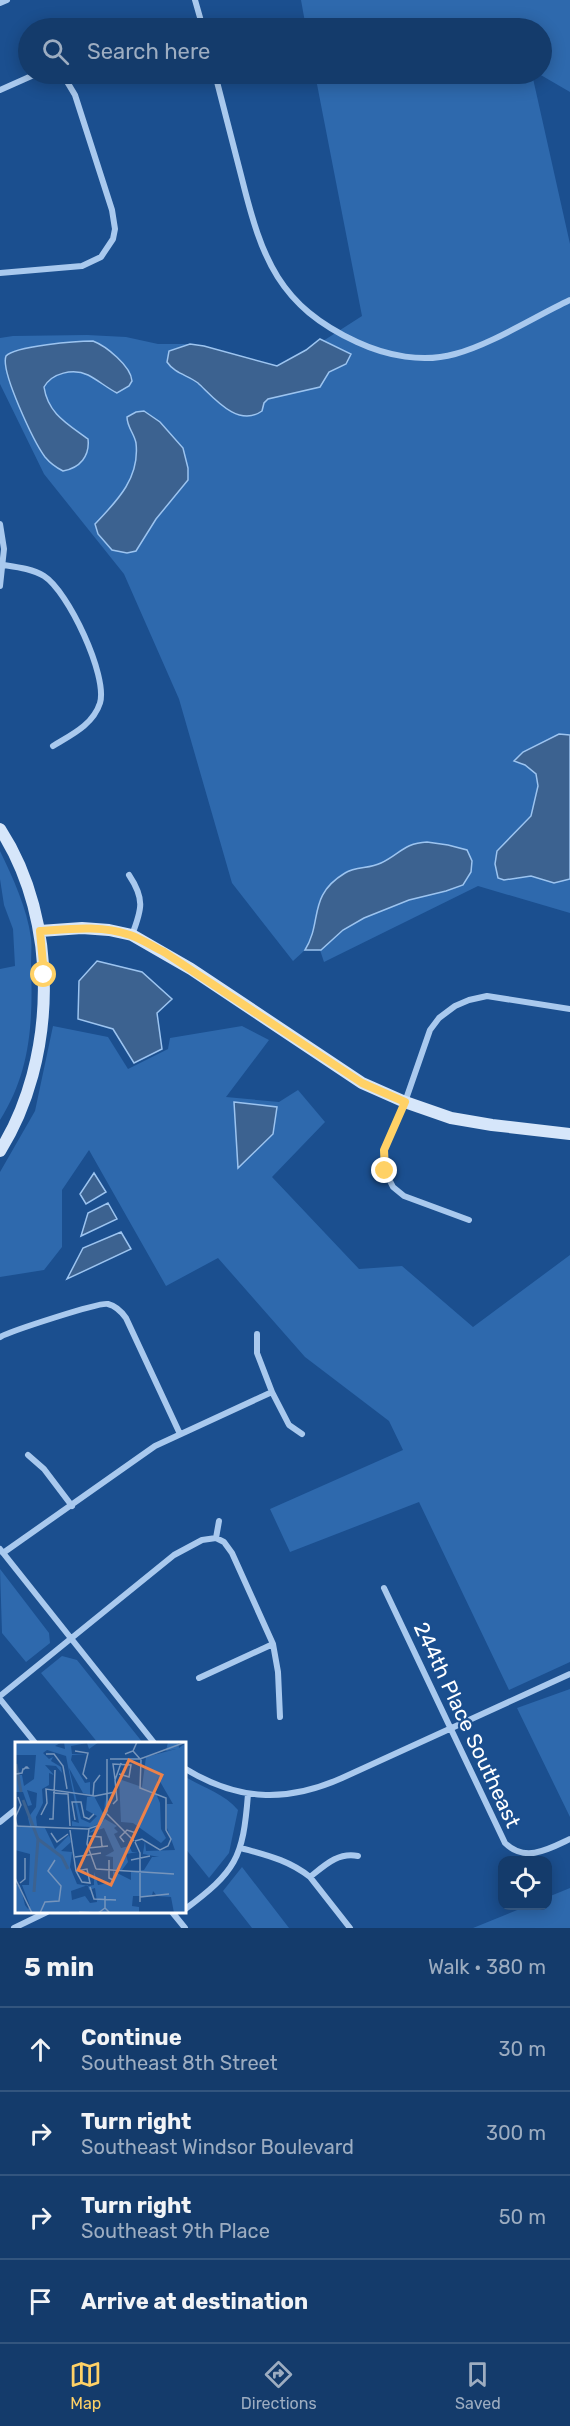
<!DOCTYPE html>
<meta charset="utf-8">
<style>
:root{--surface:#143b6b;--page:#214673;--text:#f1f3f6;--muted:#9dadc1;--line:#33557e;--accent:#ffd166}
body{margin:0;font-family:Rubik,sans-serif;background:var(--page);color:var(--text)}
.controls{position:absolute;right:18px;bottom:18px;display:grid;overflow:hidden;border-radius:12px;box-shadow:0 3px 15px #0003}
.controls button{width:54px;height:54px;display:grid;place-items:center;padding:0;border:0;border-bottom:2px solid var(--line);background:var(--surface);color:var(--text);font:30px sans-serif}
.stop{position:absolute;width:18px;height:18px;margin:-14px;border:4px solid #ffd166;border-radius:50%;background:#fff}
.stop.end{background:#ffd166;border-color:#fff;box-shadow:0 2px 6px #0008}
.list{margin:0;padding:0;list-style:none}
h2{display:flex;justify-content:space-between;align-items:center;height:78px;margin:0;padding:0 24px;font-size:26px}
h2 small{font-size:20px;font-weight:400;color:var(--muted)}
.list li{display:grid;grid-template-columns:39px 1fr auto;gap:18px;align-items:center;box-sizing:border-box;height:84px;padding:0 24px;border-top:2px solid var(--line)}
.list b{display:block;font-size:22px;white-space:nowrap}
.list p{margin:0;font-size:20px;white-space:nowrap;color:var(--muted)}
.list em{font-size:20px;font-style:normal;color:var(--muted)}
.icon{flex:none;width:33px;height:33px;fill:none;stroke:currentColor;stroke-width:2;stroke-linecap:round;stroke-linejoin:round}
.map{position:relative;flex:none;width:570px;height:1928px;overflow:hidden}
.search{position:absolute;background:var(--surface);box-shadow:0 3px 15px #0003;left:18px;right:18px;top:18px;height:66px;display:flex;align-items:center;gap:15px;box-sizing:border-box;padding:0 21px;border-radius:33px;color:var(--muted);font-size:22px}
.sheet{height:414px;background:var(--surface)}
nav{display:flex;justify-content:space-around;align-items:center;box-sizing:border-box;height:84px;border-top:2px solid var(--line);background:var(--surface);font-size:16px;color:var(--muted)}
nav a{display:grid;justify-items:center;gap:3px}
nav .on{color:var(--accent)}
.map>svg:first-child{display:block}
.green{fill:#2e69ad}
.water{fill:#3c6290;stroke:#9cc4f0;stroke-width:1.5}
.lines{fill:none;stroke-linecap:round;stroke-linejoin:round}
.street{stroke:#a9c9ee;stroke-width:6}
.secondary{stroke:#d6e6fa;stroke-width:12}
.route{stroke:#ffd166;stroke-width:8}
.labels{text-anchor:middle;stroke-width:4.5;stroke-linejoin:round;paint-order:stroke}
.street-label{font-size:21px;fill:#fff;stroke:#1b4f8f}
.inset-river{fill:none;stroke:#3c6290;stroke-width:3}
.inset-road{fill:none;stroke:#7695bc;stroke-width:1.5}
.view{fill:#ee8249;fill-opacity:0.15;stroke:#ee8249;stroke-width:3}
.inset-edge{fill:none;stroke:#fff;stroke-width:3}
</style>
<div class="map">
<svg width="570" height="1928" viewBox="0 0 570 1928">
<rect width="100%" height="100%" fill="#1b4f8f"/>
<path class="green" d="M301,0H570V92L539,74H542V28H306Z
M315,74H532L570,244V913L478,886L324,962L320,950H305L293,961L232,883L179,699L124,574L44,474L0,384V338L13,336L87,335L126,337L158,344H190L204,346L281,368L362,316Z
M0,851C13,878 27,908 31,938C32,947 31,956 31,965C33,1021 31,1071 0,1120V969L15,966L13,929L4,905L0,879Z
M53,1026L108,1037L128,1069L168,1049L170,1038L242,1026L269,1040L226,1097L279,1102L298,1090L325,1122L272,1177L359,1269L402,1266L473,1327L570,1255V1662L509,1690L419,1502L290,1552L270,1509L403,1450L389,1421L305,1357L218,1258L166,1286L89,1150L62,1190V1247L44,1270L0,1277V1172L35,1111Z
M0,1569L49,1633L50,1643L26,1662L2,1633Z
M62,1656L77,1660L143,1743H98L41,1673Z
M570,1689V1817L517,1708Z
M184,1776C203,1788 224,1793 238,1810L229,1853L209,1878L185,1848Z
M242,1867L289,1928H252L223,1891Z
M570,1888V1928H473L527,1906H548V1897Z"/>
<path class="water" d="M320,339L351,354L346,364L329,372L320,387L268,399L264,403L262,411C238,428 214,398 198,383C188,375 175,374 167,362L169,351L190,344L204,346L277,366L306,350Z
M93,341C106,346 131,366 132,381L129,386L117,393C107,388 98,380 88,375C73,368 52,373 44,387C48,414 68,424 88,439C90,456 80,468 63,471C57,468 50,463 45,457C34,442 0,371 6,356C15,346 77,341 93,341Z
M144,411L160,422L183,448L188,468V480L156,519L136,551L127,553L112,550L98,534L95,524C117,501 140,478 136,443C134,433 127,427 127,417L136,412Z
M559,734L570,735V879L554,883L531,876L504,880L498,878L495,864L497,851L531,816L538,786L536,774L525,765L514,761L523,752Z
M427,842L448,845L467,850L472,861L471,872L463,885L446,891L409,900L364,918L343,930L321,950H305C323,921 307,896 345,873C356,866 369,869 381,863C400,854 404,843 427,842Z
M97,961L142,972L172,999L157,1013L162,1049L134,1063L113,1029L78,1019L79,981Z
M234,1102L277,1107L273,1134L238,1168Z
M94,1173L106,1192L86,1204L80,1194Z
M108,1203L117,1219L81,1236L88,1213Z
M121,1232L131,1249L67,1279L83,1248Z"/>
<g class="lines">
<path class="street" d="M195,0L203,28
M0,3L7,0
M215,74C224,109 233,144 242,179C262,259 279,306 357,342C387,356 423,363 455,354C490,345 536,316 570,300
M0,90L36,74
M0,273L82,266L101,257L113,239L115,229L112,210L75,95L66,80L57,74
M0,524L4,549L0,586
M4,565C17,567 33,569 44,576C68,591 108,676 100,703C93,725 71,735 53,746
M129,875C145,899 142,909 132,935
M469,1220L404,1196L393,1187L385,1171L384,1150L405,1102L430,1030L439,1018L455,1006L469,1000L487,996L570,1009
M257,1334V1353L272,1392L289,1425L302,1434
M0,1337C11,1331 99,1302 108,1304C116,1306 121,1311 126,1318L180,1434
M28,1455L44,1469L72,1506
M219,1521L216,1538L224,1542L232,1553L273,1644L278,1672L280,1717
M0,1549L155,1744
M3,1553L155,1446L272,1392
M384,1588L505,1843C525,1863 549,1849 570,1839
M199,1678L273,1644
M0,1696L174,1555L202,1540L216,1538
M0,1699L36,1744
M184,1768C237,1801 286,1803 342,1778L570,1674
M0,1822L16,1809
M241,1848C266,1855 289,1860 310,1877L350,1928
M310,1877C325,1865 338,1852 358,1856
M184,1910C236,1871 243,1859 248,1794
M172,1912L185,1928
M14,1928L47,1912"/>
<path class="secondary" d="M0,829C60,921 57,1060 0,1151
M40,931L82,928L109,930L132,935L191,969L362,1083L405,1102L451,1118L492,1125L570,1134"/>
</g>
<g class="lines">
<path class="route" d="M44,975L40,931C70,929 101,925 130,935C142,939 153,947 164,952L362,1083L405,1102L384,1150L385,1171"/>
</g>
<g class="labels">
<g class="street-label">
<text transform="translate(467 1725) rotate(65)" y="7">244th Place Southeast</text>
</g>
</g>
<g transform="translate(15 1742)">
<rect width="171" height="171" fill="#1b4f8f"/>
<path d="M0,0H47L40,4L50,7L49,0H84L74,7L72,1L56,4L57,12H72L57,13L56,18L70,41L75,40V53L68,51L54,26L66,77L75,81L82,74L71,68L72,55L79,54L89,73L90,57L92,68L86,81L76,85L57,84V79L64,81L51,14L32,8L28,11L34,17L38,15L36,19L46,25L47,31L41,24L30,23L39,33L34,31V43L27,47L28,61L21,75L22,84L30,86L40,107L54,93L56,100L46,109L57,110L55,125L62,142L74,144L79,143V130L83,143L98,140V129L116,138V129L129,128L137,115H144L128,112L127,117L130,99L131,109L160,108L152,86V62H158L143,36L140,49L145,61L146,87L151,96L146,101L118,81L106,80L104,37L127,45L131,15L161,7L151,9L153,0H163L164,6L171,1V171H159L156,155L142,154L138,149L137,154H118L117,164L124,165V171H0V143H5L10,163L13,167L15,164L7,143H14L15,112L0,108V84H15L13,76L21,65L22,51L12,48L17,63L13,64L8,50H1V33H7L9,44L19,37L21,13H0ZM73,143L74,148L80,146L82,160L75,161L70,154L57,158L56,149ZM90,77L102,84L99,86L103,90L99,92L106,106L114,104L117,110H123L111,112L113,120L107,128L98,127V115L90,114L99,109L89,86L74,91Z" fill="#2e69ad" fill-rule="evenodd"/>
<path class="inset-river" d="M1,22L6,50M8,58L23,97L47,115L53,127M19,150L23,97"/>
<path class="inset-road" d="M60,9L73,11L68,32L72,37M118,9L126,18L125,46L151,56V88L156,97L153,104L145,108L127,97L120,99M31,12H39L48,24L52,47M110,12L118,9L122,0M95,17H125L171,0M1,32L7,31L8,27H9L11,25H12L13,26H10M100,37L98,22L116,23L114,35L104,32M38,51L53,52L55,84M78,54L79,41L85,33M98,62L102,58L100,38L106,21M92,72L119,99M26,73L32,61L31,47L80,54L100,50M34,77H38L40,28M60,78L57,60H66L69,75L74,77L79,72M0,84L73,87L85,83L92,69V17M2,84L0,76L6,63L3,55M74,87L72,102L81,127M55,88L61,129L67,140L75,141L72,127L61,129M36,91L42,100L53,92M73,94L86,95L87,104M109,100L105,95L112,88L121,91M120,100L125,111V160M73,106L93,104M60,115L86,111M94,118V136L98,138M116,118L135,114M81,127L159,132M0,136L17,171M5,141L10,137V116M75,145L79,157L101,158M90,154V166L95,171M125,155L154,152M64,170L83,171L90,166M25,171L30,160L44,159L46,144L33,129L40,118"/>
<path class="view" d="M114,18L147,33L96,143L63,128Z"/>
<rect width="171" height="171" class="inset-edge"/>
</g>
</svg>
<div class="controls">
<button><svg class="icon" aria-label="locate" viewBox="0 0 24 24"><circle cx="12" cy="12" r="6"/><path d="M12 2v4M12 18v4M2 12h4M18 12h4"/></svg></button>
</div>
<div class="stop" style="left:44px;top:975px"></div>
<div class="stop end" style="left:385px;top:1171px"></div>
<div class="search"><svg class="icon" aria-label="search" viewBox="0 0 24 24"><circle cx="10" cy="10" r="6"/><path d="M15 15l6 6"/></svg>Search here</div>
</div>
<section class="sheet">
<h2>5 min<small>Walk · 380 m</small></h2>
<ul class="list">
<li><svg class="icon" aria-label="ahead" viewBox="0 0 24 24"><path d="M12 20V5M6 11l6-6 6 6"/></svg><div><b>Continue</b><p>Southeast 8th Street</p></div><em>30 m</em></li>
<li><svg class="icon" aria-label="right" viewBox="0 0 24 24"><path d="M7 20v-9h11M14 6l5 5-5 5"/></svg><div><b>Turn right</b><p>Southeast Windsor Boulevard</p></div><em>300 m</em></li>
<li><svg class="icon" aria-label="right" viewBox="0 0 24 24"><path d="M7 20v-9h11M14 6l5 5-5 5"/></svg><div><b>Turn right</b><p>Southeast 9th Place</p></div><em>50 m</em></li>
<li><svg class="icon" aria-label="arrive" viewBox="0 0 24 24"><path d="M6 21V4h12l-3 4 3 4H6"/></svg><div><b>Arrive at destination</b></div></li>
</ul>
</section>
<nav>
<a class="on"><svg class="icon" aria-label="map" viewBox="0 0 24 24"><path d="M3 6l6-2 6 2 6-2v14l-6 2-6-2-6 2zM9 4v14M15 6v14"/></svg>Map</a>
<a><svg class="icon" aria-label="directions" viewBox="0 0 24 24"><path d="M12 3l9 9-9 9-9-9zM9 14v-3h6M13 9l2 2-2 2"/></svg>Directions</a>
<a><svg class="icon" aria-label="saved" viewBox="0 0 24 24"><path d="M7 4h10v16l-5-4-5 4z"/></svg>Saved</a>
</nav>
